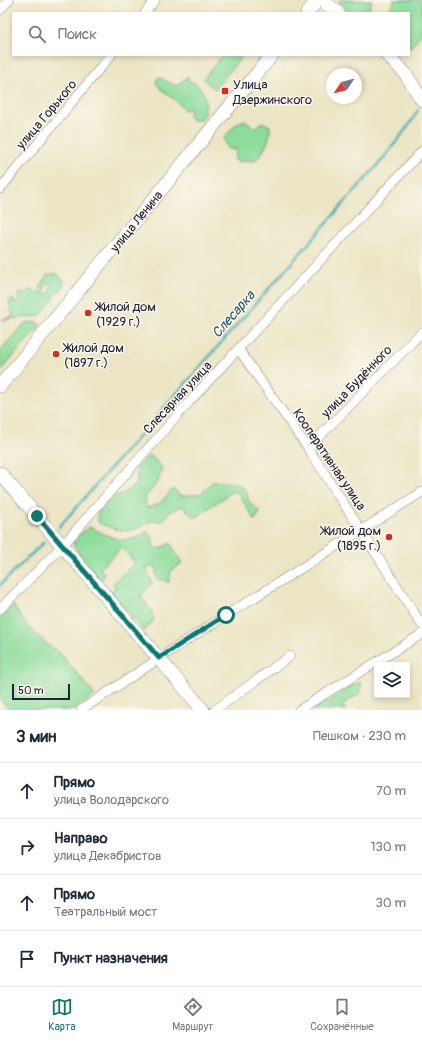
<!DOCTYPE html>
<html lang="ru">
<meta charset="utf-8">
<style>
:root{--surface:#fff;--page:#f2f2f3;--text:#1f2937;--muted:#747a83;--line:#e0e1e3;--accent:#0f766e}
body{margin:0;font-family:Pangolin,sans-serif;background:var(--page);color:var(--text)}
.controls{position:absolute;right:12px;bottom:12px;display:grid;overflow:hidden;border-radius:0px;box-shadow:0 2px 6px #0003}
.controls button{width:36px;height:36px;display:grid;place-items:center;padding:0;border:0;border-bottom:1px solid var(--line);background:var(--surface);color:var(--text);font:20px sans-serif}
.compass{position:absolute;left:326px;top:68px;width:36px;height:36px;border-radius:50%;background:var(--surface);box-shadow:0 2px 6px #0003;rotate:235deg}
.scale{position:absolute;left:12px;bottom:10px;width:58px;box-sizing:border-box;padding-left:4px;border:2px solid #22223b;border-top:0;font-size:11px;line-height:14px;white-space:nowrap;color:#22223b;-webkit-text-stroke:3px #fbf7ec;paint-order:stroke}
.stop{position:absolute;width:12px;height:12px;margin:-9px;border:3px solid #0f766e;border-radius:50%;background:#fff}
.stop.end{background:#0f766e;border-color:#fff;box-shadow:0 1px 4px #0008}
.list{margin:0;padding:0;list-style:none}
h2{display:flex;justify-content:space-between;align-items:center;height:52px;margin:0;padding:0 16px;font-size:17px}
h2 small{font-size:13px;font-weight:400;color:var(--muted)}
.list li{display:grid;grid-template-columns:26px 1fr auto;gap:12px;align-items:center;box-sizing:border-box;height:56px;padding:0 16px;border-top:1px solid var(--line)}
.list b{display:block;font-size:15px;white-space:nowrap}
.list p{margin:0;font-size:13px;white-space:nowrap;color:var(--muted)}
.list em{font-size:13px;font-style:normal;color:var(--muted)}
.icon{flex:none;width:22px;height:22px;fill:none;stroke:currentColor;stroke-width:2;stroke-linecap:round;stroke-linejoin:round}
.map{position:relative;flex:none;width:422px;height:710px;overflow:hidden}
.search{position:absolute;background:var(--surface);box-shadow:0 2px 6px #0003;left:12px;right:12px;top:12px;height:44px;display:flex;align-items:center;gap:10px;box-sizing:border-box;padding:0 14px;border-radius:0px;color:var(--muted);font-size:15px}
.sheet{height:276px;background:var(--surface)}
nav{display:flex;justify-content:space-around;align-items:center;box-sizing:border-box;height:56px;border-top:1px solid var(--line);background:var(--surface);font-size:11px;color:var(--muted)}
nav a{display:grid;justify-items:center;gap:2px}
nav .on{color:var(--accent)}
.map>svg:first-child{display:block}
.green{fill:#8cdc9c;stroke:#577f6c}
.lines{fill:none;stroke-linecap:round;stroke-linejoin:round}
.stream{stroke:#39abb4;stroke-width:2.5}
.street-casing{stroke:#878480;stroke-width:10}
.secondary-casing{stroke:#878480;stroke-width:14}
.street{stroke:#fff;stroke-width:9}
.secondary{stroke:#fff;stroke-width:13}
.route{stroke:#0f766e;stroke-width:5}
.poi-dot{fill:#c8321e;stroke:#fbf7ec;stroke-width:1.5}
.labels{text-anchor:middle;stroke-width:3;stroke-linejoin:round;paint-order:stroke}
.poi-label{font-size:13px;fill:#22223b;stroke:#fbf7ec;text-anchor:start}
.street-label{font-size:13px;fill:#22223b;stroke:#fbf7ec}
.water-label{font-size:14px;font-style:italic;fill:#2b596b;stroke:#fbf7ec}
</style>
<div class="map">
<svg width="422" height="710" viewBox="0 0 422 710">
<rect width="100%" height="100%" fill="#fbf7ec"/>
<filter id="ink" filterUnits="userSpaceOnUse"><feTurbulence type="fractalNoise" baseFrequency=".025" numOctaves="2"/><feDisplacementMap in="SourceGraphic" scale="8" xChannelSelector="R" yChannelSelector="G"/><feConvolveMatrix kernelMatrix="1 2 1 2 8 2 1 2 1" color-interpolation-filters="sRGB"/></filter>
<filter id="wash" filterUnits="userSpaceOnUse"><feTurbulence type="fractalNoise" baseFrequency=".012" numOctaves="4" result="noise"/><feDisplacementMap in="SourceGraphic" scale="16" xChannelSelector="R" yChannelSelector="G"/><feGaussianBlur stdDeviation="0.9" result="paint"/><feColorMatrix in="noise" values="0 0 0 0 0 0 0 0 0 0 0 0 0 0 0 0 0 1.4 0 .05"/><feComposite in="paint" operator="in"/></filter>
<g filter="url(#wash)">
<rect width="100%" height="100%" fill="#ece5c5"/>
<path class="green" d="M338,0H372L368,13H350Z
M393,0H422V33L409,49V13H386L394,3Z
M223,55H243L215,89L203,79Z
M188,76V81C191,82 195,83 197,85C208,93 211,122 192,120L188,115L191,108L184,110C177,97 160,94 156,81L159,77L176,86Z
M245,120L255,128L262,122L270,126C271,140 264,151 255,161L248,160L238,162L235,160L236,148L231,150L227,147L224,138L237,123Z
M56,273L64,281L62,289L54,294V299L40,316L1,320L13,316L9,302L12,298L15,303L19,302L18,293L24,294L30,290L50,294L51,283L47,282L44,291L40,288L47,275Z
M37,322L40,326L0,371V352L3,347L25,323Z
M150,455L162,467L158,482L145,497L147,508L159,504L173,489L181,496L201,494L212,482C226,481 248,481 248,500L260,512L255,520L237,492L233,491L195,518L182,506L169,512L162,521C146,521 149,523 136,529C124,534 110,527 99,523L97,518L98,513L108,499L124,493L137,484V467Z
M90,527C111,537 126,548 147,531L153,538V547L160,549L170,543L182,563L171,571L169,582L157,579L155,566L146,568L152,583L141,596L151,611L154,620L144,631L111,592L115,587L113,583L135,563L122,548L100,568L105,574L102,579L99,580L81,557L73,543L82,532Z
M13,605L27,626L49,646L59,652L95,695L73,710H10L0,700V617Z
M360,683L362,684L359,694L342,705L346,710H311L324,701L331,703L332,699L353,685Z"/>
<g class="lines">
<path class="stream" d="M59,527L383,159L409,125L418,110
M0,585L44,542"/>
</g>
</g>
<g filter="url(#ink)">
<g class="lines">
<g class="street-casing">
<path id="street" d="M0,10L9,0
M145,13L155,0
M0,189L111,55
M239,350L308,448L422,625
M308,448L422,332
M0,609L63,545L189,402L422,151
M81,710L195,635L422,492
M215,710L290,656
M299,710L422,634"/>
</g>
<g class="secondary-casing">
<path id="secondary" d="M323,0L338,13
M307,13L318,0
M387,55L405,73L422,100
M0,386L272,55
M0,473L203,710"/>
</g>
<use href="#street" class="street"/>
<use href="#secondary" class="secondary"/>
</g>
</g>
<g class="lines" filter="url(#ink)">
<path class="route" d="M37,516L159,658L226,615"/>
</g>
<g class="poi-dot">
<rect x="221" y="87" width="8" height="8" rx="2"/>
<circle cx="88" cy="313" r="4"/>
<circle cx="56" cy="354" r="4"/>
<circle cx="389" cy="537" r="4"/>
</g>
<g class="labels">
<g class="poi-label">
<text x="233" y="89">Улица<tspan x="233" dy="15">Дзержинского</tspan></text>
<text x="96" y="311">Жилой дом<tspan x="96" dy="15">(1929 г.)</tspan></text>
<text x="64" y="352">Жилой дом<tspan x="64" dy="15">(1897 г.)</tspan></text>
<text x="381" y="535" text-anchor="end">Жилой дом<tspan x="381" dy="15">(1895 г.)</tspan></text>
</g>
<g class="street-label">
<text transform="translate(46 114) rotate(-50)" y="5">улица Горького</text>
<text transform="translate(136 221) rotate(-51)" y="5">улица Ленина</text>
<text transform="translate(356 381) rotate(-46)" y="5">улица Будённого</text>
<text transform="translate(177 397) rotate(-47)" y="5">Слесарная улица</text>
<text transform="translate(330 459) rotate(56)" y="5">Кооперативная улица</text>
</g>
<g class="water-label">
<text transform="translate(233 314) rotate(-49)" y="5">Слесарка</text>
</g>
</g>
</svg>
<div class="controls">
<button><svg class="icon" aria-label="layers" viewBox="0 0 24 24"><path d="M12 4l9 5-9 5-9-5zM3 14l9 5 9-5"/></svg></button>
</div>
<svg class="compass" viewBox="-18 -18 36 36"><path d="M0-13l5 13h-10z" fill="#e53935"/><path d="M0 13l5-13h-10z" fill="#747a83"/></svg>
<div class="scale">50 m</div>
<div class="stop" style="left:226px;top:615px"></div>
<div class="stop end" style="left:37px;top:516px"></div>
<div class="search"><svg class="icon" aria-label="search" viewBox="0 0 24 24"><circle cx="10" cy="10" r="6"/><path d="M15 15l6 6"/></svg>Поиск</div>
</div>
<section class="sheet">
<h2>3 мин<small>Пешком · 230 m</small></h2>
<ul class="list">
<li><svg class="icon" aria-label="ahead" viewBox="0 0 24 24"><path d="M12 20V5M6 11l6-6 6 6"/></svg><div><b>Прямо</b><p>улица Володарского</p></div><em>70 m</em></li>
<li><svg class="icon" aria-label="right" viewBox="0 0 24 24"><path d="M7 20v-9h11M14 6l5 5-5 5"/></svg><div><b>Направо</b><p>улица Декабристов</p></div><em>130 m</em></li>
<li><svg class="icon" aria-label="ahead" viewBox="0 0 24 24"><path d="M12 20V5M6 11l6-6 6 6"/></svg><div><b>Прямо</b><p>Театральный мост</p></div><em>30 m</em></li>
<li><svg class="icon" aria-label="arrive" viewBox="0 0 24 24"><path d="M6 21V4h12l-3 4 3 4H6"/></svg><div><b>Пункт назначения</b></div></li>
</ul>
</section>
<nav>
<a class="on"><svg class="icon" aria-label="map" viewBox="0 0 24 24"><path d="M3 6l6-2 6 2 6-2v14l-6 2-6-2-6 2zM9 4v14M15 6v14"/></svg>Карта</a>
<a><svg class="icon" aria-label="directions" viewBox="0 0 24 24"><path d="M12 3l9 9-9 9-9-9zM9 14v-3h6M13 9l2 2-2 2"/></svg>Маршрут</a>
<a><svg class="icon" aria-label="saved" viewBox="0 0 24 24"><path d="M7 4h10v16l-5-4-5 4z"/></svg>Сохранённые</a>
</nav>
